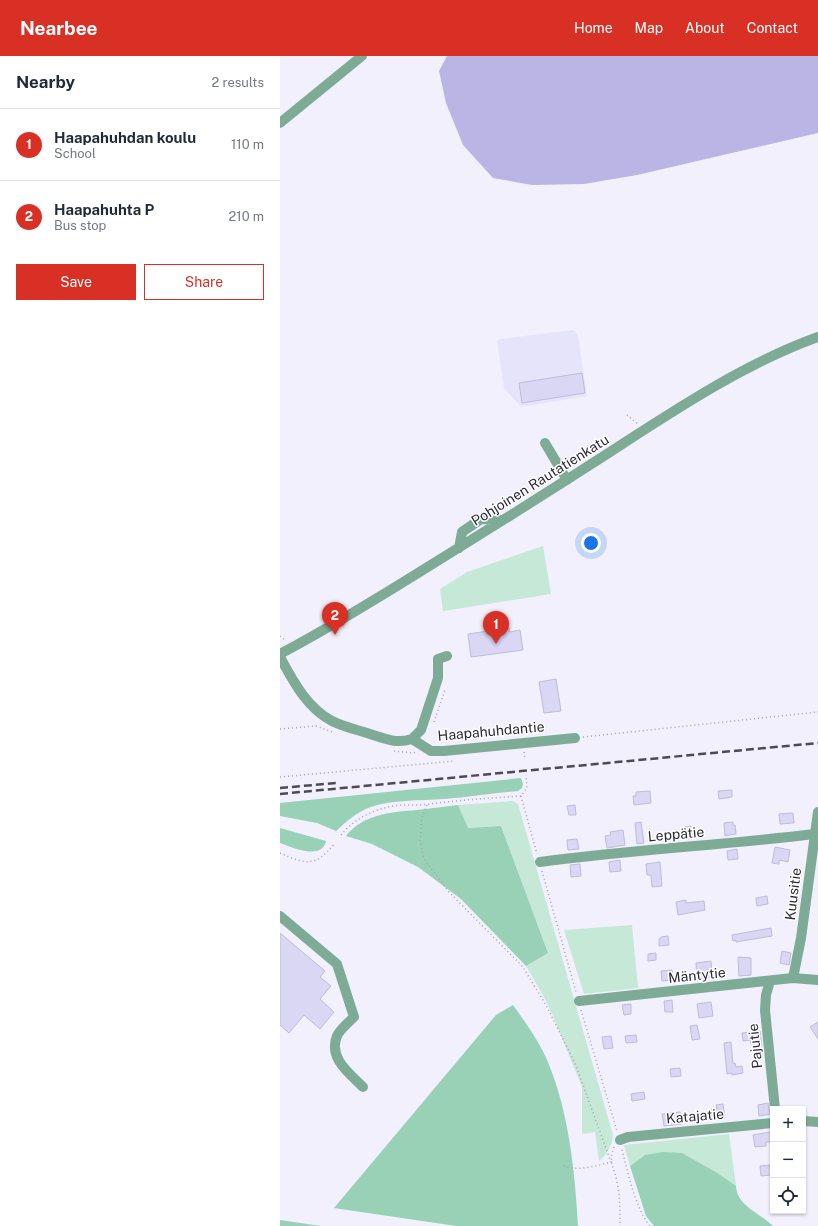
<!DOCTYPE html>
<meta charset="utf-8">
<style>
:root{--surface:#fff;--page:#f2f2f3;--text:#1f2937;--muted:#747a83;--line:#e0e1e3;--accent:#d93025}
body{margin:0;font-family:"Public Sans",sans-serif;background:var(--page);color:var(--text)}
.controls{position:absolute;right:12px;bottom:12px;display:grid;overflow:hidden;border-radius:0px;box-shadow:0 1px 3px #0004}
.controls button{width:36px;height:36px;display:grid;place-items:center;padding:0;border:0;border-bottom:1px solid var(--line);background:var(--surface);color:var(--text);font:20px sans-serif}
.you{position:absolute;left:311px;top:487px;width:14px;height:14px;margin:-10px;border:3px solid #fff;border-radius:50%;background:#1a73e8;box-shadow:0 0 0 6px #1a73e833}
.badge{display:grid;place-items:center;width:26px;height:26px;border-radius:50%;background:var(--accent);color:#fff;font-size:13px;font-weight:700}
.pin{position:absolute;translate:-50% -33px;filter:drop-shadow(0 1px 2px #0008)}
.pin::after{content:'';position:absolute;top:21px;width:14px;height:12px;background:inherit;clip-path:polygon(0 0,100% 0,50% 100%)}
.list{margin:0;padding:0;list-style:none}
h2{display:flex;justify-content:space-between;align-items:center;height:52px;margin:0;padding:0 16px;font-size:17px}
h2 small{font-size:13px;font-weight:400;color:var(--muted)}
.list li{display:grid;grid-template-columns:26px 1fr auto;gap:12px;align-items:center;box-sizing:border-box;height:72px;padding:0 16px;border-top:1px solid var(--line)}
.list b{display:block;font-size:15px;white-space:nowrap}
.list p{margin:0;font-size:13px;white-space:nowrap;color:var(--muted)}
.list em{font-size:13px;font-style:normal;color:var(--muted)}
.actions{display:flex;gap:8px;padding:12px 16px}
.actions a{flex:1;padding:9px 0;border:1px solid var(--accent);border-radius:0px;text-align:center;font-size:14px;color:var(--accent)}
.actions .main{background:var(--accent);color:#fff}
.icon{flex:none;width:22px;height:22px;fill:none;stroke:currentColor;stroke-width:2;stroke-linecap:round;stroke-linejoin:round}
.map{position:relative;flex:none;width:538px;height:1170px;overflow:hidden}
header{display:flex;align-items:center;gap:24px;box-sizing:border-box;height:56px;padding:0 20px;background:var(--accent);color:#fff}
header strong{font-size:19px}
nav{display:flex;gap:22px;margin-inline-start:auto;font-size:14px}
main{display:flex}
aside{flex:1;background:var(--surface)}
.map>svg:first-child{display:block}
.built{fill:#e6e4fa}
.green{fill:#c5e8d7}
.forest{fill:#99d1b7}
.water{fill:#bab5e5}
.building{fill:#dad7f5;stroke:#bfbcda}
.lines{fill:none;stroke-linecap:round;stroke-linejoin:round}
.path{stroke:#a3a2ae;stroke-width:1.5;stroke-dasharray:1 3;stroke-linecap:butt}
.minor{stroke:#7eab96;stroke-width:10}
.rail{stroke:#4c4a56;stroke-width:2.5;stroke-dasharray:8 4;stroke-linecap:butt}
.labels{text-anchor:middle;stroke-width:3;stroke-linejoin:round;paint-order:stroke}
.street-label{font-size:14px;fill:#2c2a36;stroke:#fff}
</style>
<header>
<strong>Nearbee</strong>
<nav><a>Home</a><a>Map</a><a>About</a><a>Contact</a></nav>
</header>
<main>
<aside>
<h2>Nearby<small>2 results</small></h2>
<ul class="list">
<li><span class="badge">1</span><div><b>Haapahuhdan koulu</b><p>School</p></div><em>110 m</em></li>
<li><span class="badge">2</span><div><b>Haapahuhta P</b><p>Bus stop</p></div><em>210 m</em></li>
</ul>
<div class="actions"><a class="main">Save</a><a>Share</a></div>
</aside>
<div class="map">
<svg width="538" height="1170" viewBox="0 0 538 1170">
<rect width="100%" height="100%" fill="#f1f0fc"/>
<path class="built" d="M294,274L298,279L307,340L241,351L224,332L217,286L218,284L220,283Z"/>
<path class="green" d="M263,490L271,538L163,555L160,533L187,516Z
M233,745L238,748L333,1079C333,1087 326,1101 319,1105L315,1076L302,1078V1031L273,960L264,941L246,910L268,897L221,770L187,772L178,749Z
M352,869L358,932L304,938L284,874Z
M449,1078L456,1130L436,1116L402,1097L365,1099L350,1110L344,1089Z"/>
<path class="forest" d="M241,722L243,728L242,732L238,735C213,737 189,741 164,743C139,745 112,743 88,752C76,757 66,766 56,775L37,767L0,760V747Z
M178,749L188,772L221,770L268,897L246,910L181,843L138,811L92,788L66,780C83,758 112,756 137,754C151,752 165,751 178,749Z
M0,772L46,785C42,805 11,791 0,787Z
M233,949C246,967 259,985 268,1006C289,1057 295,1116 298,1170H176L54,1152L216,959Z
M383,1096L402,1097L436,1116L456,1130C457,1150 480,1157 493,1170H374L366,1160L350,1110L365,1099Z
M0,1164L41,1170H0Z"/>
<path class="water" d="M167,0H538V77L357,119L304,128L252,129L213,122L183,89L166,47L159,15Z"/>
<path class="building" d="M302,317L305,337L242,347L239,327Z
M229,572L230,576L240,574L243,594L191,601L188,578Z
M276,623L281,655L264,657L259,626Z
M452,734V741L439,743L438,735Z
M370,735L371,747L354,749L353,740H356V736Z
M295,749L296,759H289L287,750Z
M513,757L514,767L500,768L499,758Z
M361,766L364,787L357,788L355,767Z
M453,766V769H455L456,778L445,780L444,767Z
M411,770V774L416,773L417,782L406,783L404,771Z
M343,774L345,789L327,792L325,780L331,779L330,776Z
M297,783L299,793L288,794L287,784Z
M495,791L510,794L508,806L499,804V808L492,807Z
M457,793L458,803L448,804L447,795Z
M340,804L341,815L330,816L329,806Z
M380,806L382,830L372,831L371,819H367L366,808Z
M300,808L301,820L291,821L290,809Z
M487,840L488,848L477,850L476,842Z
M406,844V847L424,845L425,854L398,859L396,846Z
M491,872L492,880L456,886V884L453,885L452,879Z
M0,877L45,915L40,921L51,930L40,943L54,956L40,973L24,959L9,977L0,969Z
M388,880L389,889L379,890V883L381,882V881Z
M502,895L511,897L509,909L500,907Z
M376,897V904L368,905V898Z
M458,901L471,902V919L459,920Z
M431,905L432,921L417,922L416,907Z
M392,914L393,924L382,925L381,915Z
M392,944L393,956H385L384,945Z
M431,946L433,960L419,962L417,948Z
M351,948V958L344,959L342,949Z
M538,966V983L530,971Z
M417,969L420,983L412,984L410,970Z
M480,975L482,990L474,991V988H471L470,984L463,985L462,977Z
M356,979L357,986L346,987L345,980Z
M331,980L333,992L324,993L322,981Z
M451,986L453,1008L455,1007L456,1011L462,1010L463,1017L452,1019V1017L447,1018L444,987Z
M400,1012L401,1020L391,1021L390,1013Z
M364,1036L365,1043L352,1045L351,1038Z
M488,1047L489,1054L491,1058L479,1060L478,1049Z
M443,1048L445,1062L432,1064L431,1053H437L436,1049Z
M400,1056L402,1068L384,1070L382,1058Z
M490,1076L491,1086H486V1090L475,1091L473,1079Z
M490,1109L491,1119L481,1120L480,1110Z"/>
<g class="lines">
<path class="path" d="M347,359L358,368
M0,580L6,585
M154,666L165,634
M36,670L55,677
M0,673L36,670L38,668
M303,681L538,656
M114,695L133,697L136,696
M244,696L245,703
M0,721L175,705
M241,740L257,798
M147,749L142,762L140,784L144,803L168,835L243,911L267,951L295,1007L331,1106C316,1110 297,1116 282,1109
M61,779C74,763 92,754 113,750C125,748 138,750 150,748C180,744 210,742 241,740L247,732L246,719
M0,797C25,808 35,812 54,788
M262,815L296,936
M301,954L337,1075
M334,1091C328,1106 334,1111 337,1125C340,1140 340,1155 340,1170
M342,1094C348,1116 355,1152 370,1170"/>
<path class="minor" d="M0,67L82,0
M265,387L287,424
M179,492L182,476L201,463L223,464
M0,598C47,573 93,545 138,517C198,480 257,443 316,405C386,360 460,309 538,281
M0,601C13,625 27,652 52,665C64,671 78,674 90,678C106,683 115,688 132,683L151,695H164L295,682
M132,683L141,674L158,622V603L167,600
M260,806C351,794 443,789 535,778
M0,860L57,908L74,961C69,966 60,973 57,980C48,1002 69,1017 83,1031
M513,922L521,882L538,756
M490,925L486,939L485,954L495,1053
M299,945L513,922L538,924
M523,1065L538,1066
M340,1084L348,1081L493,1067"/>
<path class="rail" d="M0,732L56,727
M0,738L538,687"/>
</g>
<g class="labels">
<g class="street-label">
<text transform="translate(260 424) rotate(-32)" y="5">Pohjoinen Rautatienkatu</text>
<text transform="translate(211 675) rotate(-5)" y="5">Haapahuhdantie</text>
<text transform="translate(396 778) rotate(-5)" y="5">Leppätie</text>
<text transform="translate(513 838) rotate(-83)" y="5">Kuusitie</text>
<text transform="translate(417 919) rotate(-6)" y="5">Mäntytie</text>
<text transform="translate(475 990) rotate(-96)" y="5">Pajutie</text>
<text transform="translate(415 1060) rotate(-5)" y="5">Katajatie</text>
</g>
</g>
</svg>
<div class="controls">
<button>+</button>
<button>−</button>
<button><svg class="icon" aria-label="locate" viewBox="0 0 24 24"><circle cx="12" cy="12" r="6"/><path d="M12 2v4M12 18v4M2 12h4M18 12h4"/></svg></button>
</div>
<div class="you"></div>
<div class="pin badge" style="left:216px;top:588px">1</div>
<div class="pin badge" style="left:55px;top:579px">2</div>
</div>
</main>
